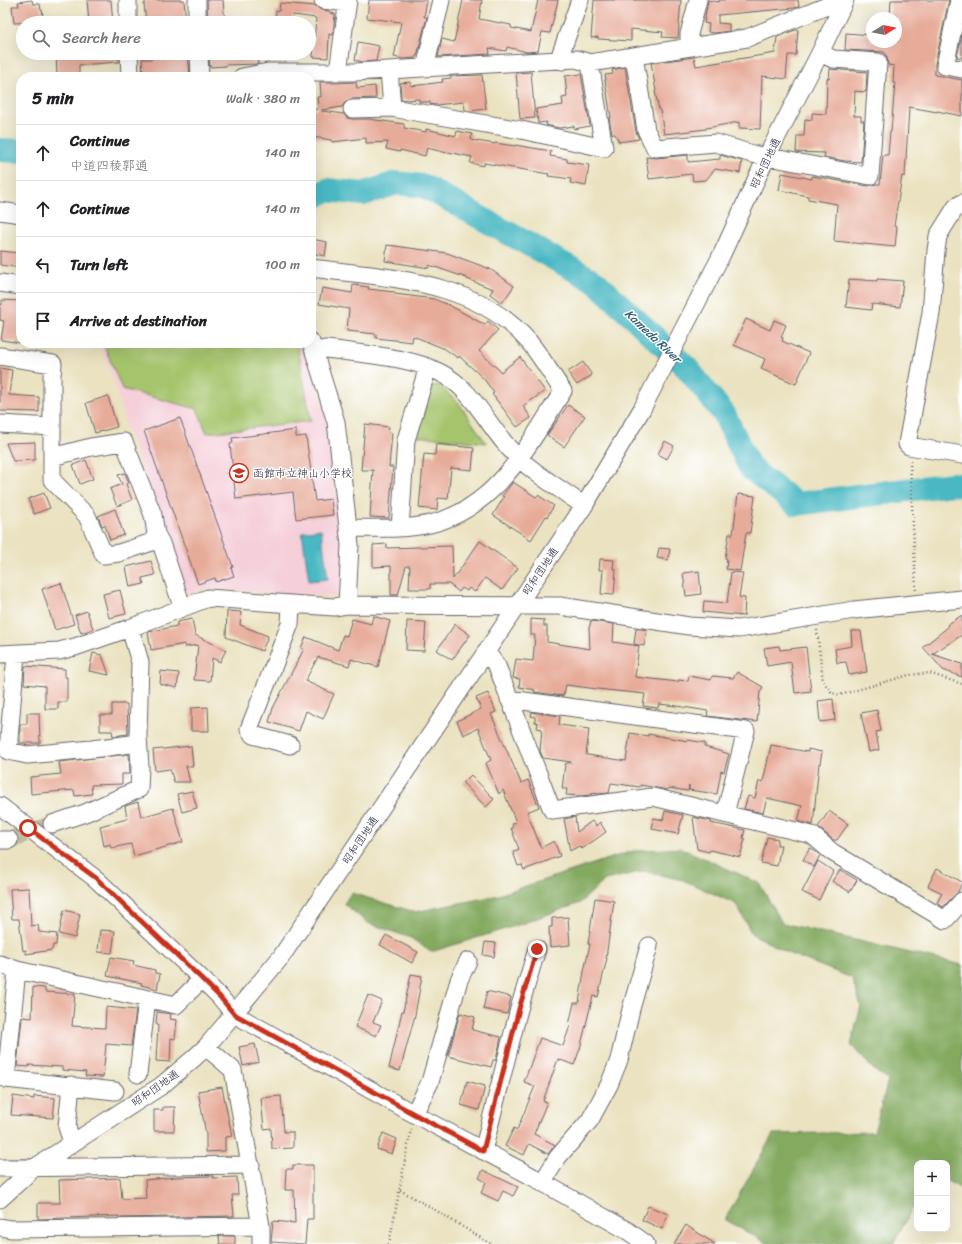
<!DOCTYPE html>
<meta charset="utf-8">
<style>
:root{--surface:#fff;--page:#f2f2f2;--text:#202124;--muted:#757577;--line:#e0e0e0}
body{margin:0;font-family:Sriracha,"Klee One",sans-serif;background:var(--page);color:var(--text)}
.controls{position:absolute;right:12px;bottom:12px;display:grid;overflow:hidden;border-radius:8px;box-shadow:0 4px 16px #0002}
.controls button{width:36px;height:36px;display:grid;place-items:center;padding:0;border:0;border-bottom:1px solid var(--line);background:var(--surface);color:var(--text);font:20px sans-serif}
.compass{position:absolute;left:866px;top:12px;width:36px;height:36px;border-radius:50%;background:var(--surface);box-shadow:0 4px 16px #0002;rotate:80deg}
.stop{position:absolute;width:12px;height:12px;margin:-9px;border:3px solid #c8321e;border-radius:50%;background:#fff}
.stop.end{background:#c8321e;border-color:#fff;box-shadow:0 1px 4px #0008}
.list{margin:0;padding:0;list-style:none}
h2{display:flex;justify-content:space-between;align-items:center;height:52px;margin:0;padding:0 16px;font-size:17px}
h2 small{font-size:13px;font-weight:400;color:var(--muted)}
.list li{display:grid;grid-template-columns:26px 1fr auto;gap:12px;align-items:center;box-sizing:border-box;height:56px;padding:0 16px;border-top:1px solid var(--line)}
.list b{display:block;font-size:15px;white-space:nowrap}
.list p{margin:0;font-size:13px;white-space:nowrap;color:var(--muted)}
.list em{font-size:13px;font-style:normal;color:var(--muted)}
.icon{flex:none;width:22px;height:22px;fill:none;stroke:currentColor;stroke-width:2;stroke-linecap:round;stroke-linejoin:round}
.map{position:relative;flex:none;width:962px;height:1244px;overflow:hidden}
.search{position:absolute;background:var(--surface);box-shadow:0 4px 16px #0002;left:16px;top:16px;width:300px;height:44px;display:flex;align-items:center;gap:10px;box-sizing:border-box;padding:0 14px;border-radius:22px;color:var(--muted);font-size:15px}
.panel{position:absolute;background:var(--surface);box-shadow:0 4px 16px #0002;left:16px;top:72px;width:300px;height:276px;border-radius:16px}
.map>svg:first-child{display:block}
.built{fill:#f5cfda}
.green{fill:#a6c46c;stroke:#647354}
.forest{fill:#84aa60;stroke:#53664e}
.water{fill:#49b8c3;stroke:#366d7f}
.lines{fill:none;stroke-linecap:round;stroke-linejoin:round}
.river{stroke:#49b8c3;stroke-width:24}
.building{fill:#e7ab99}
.minor-tunnel{stroke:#c2bca5;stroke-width:17;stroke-dasharray:17 8;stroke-linecap:butt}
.minor-casing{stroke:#68656a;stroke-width:19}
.path{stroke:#68656a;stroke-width:2.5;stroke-dasharray:1 3;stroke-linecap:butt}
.minor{stroke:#fff;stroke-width:17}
.route{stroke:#c8321e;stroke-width:5}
.labels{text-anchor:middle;stroke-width:3;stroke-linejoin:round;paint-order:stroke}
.street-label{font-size:11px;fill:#22223b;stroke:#fff}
.poi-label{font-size:11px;fill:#22223b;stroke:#fff;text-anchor:start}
.water-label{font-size:12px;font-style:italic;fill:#325e71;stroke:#fff}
</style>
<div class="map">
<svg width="962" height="1244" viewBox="0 0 962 1244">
<rect width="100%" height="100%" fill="#fff"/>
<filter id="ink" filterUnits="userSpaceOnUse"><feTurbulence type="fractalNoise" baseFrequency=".025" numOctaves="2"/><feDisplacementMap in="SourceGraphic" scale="8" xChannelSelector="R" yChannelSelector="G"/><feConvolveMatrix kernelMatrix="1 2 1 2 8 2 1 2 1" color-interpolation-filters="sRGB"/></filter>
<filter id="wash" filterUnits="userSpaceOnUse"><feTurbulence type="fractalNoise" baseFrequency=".012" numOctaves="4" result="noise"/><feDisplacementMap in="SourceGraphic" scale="16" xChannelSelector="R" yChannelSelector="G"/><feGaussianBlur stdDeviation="0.9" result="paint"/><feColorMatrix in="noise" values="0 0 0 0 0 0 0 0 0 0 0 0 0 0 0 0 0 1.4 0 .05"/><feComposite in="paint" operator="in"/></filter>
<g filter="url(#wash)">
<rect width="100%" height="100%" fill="#eae2c0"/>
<path class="built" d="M99,343H304L324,412L329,424L342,548L341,590L333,597L206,588L190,593L183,590L171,557L160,513L128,433L115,384Z"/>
<path class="green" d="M103,343H297L311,421L207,433L197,409L122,389Z
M438,385L458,402L486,443L417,436L431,386Z"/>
<path class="forest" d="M681,848L759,883L782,923L962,965V1189L947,1181V1163H917V1200L893,1244H769L725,1220L773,1134L874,1132L888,1080L875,1071L851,1045L861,1006L852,978L790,954L752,934L736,904L683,880L643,871L605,880L580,903L518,925L431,952L411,938L368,923L344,904L351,893L415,912L495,896L633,851Z"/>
<path class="water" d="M321,529L328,579L309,581L302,532Z"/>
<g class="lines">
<path class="river" d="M0,150L21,151
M311,199L327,190L363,194L396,183L424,186L596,282L687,368L724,414L750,468L796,504L953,484L962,485"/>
</g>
<g id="blocks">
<path class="building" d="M32,0L33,4H40L41,10H42L44,22L14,23L12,6H19L18,2Z
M87,0H111L113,23H89Z
M145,0H184L186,23H146L144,4H145Z
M207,0H223L225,23H208Z
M369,0H427L424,17H427L417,56H416L415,58L403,59L394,57L401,22L367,18Z
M463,0H482L479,19L511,25V28L531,32L538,0H558L550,33L542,32L538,51L527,52L507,47L506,51L489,48L490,54L438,57L442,39L454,42Z
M594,0H681L678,38L662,37L663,32L631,29V41L598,39V37L591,38Z
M708,0L719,2V0H798L799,7L794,8L718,15V23L729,24V31L715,33L708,32L709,24L704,23Z
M891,0H949L935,64V75L962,80V116L937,111V112L909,107L905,176H902L894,226L897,227L895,247L834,241L837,204L808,199V196L779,190L782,173L812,179V176L868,186L876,184H880L883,155H888L890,132H891L895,83H893L894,66L888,65L887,58L884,52L845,50L846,33L871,35V42H897L898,19L890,18Z
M280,3L316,6L321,10L330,11V13L335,14L333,35L329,34L328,58L313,57L316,18L293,15L292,23H275L276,11H279Z
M795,30H798L796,55H788L786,79L762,76L760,129L739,128V122L706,128V129L664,134L660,110H659L655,91H656L651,63L694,57L696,66L775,53L777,37Z
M962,34V58L957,57Z
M358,42L379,46L376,61L362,62L355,60Z
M56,53H119V62L79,65V77H57Z
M151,53H188L190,77H143L142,59H152Z
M210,53H258V64L226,65V66L210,67L209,55H210Z
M625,67L636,132L639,139L619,142L615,134H612L609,118H611L605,80H606L605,75L613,74L612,70Z
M830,69L867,72L866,92L855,91L854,116H861V121H864L861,162L845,161L824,157L825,153L796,152L797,136H804L805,119L812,120V113L826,114L827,78L829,79Z
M531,72L535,118L520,119L516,73Z
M581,74L590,126L574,129V126L559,128L546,125L547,122L538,123L536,109L563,105L562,98L567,97L565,76Z
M482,75L486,109L470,111L465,110L464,102L435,105L430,104V102H419V99L407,100L401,99L400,83L411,82V86L443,82L442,79L451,78V76Z
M320,82H331L332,83L356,82L357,88L375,86L376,98L351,99L346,101L342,107L322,110V111L344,114L347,118L352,119H369L404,124V128L426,132V129L456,136L457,131L472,134L471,140L495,144V143L515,146V145L551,151L550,156L567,159V162L589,165L586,186L570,183L571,179L548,176L549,174L484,163V166L470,163L472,157L448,152L447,153L427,148L425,156L400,150V152L386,149L388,142L366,143V138L332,142L331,140L313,137V133H311V110L318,109L317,97H321Z
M688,155V162L720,159V155L742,161L740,173L715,169L706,180L693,181L692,174L649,179L646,157L656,158Z
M311,239L327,242L325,256L311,253Z
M387,245L447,253L490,269L514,286L502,303L490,294L493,289L467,279V278L429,265V268L385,261Z
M0,251L21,253V268L0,265Z
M849,279L877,281V279L903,281L900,307L872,304L871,310L846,307Z
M353,285L369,287L368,289L395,292V294L434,299L449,305L485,325L488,321L498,330L479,351L501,372L520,357L545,391L523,406L531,418L517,427L492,394L494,393L484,379L459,356L458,358L445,349L413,336L412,342L376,338V334L347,331L349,309L319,304L322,288L352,293Z
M2,300L21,301V343L1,340L4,321L0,320V304L2,305Z
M746,319L770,330L774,320L786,325L781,337L783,338L782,341L809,353L796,384L761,369L765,359L734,345Z
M583,362L592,375L577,385L568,372Z
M0,368L12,370L9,395L39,397V412L0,411Z
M108,396L117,427L95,433L86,403Z
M568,405L585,416L564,447L547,435Z
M180,418L233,567L231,568L234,576L216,582L215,578L198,584L144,431Z
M365,424L389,427L388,432L392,433L389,467H393L389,518L370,517L373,470H361Z
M296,430V437L306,436L315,501L331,499L333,515L296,519L293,492L236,499L230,444L233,443L232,438Z
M665,441L674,446L667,459L658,454Z
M35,442V460L13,461L6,443Z
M436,444L474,448L472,470L451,468L448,499L438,498L437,510L419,508L424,454L435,455Z
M86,460L93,479L80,484L73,465Z
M125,473L129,483L126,484L132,500L117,506L110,489L122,484L118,475Z
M513,482L536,497L538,495L554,506L547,517L546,516L531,540L493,515L504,497L502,496Z
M44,493L50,508L34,514L28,499Z
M738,494L755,496L750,533H746L740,571L726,569L727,559L725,558L729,534H733Z
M115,509L124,535L110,540L105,525L102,526L98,516Z
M480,541L518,568L502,590L485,578L475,592L469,588L467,591L462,588L459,592L449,584H430V589H409L410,566H406L398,595H391V566L373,567V545L387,544V548L452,546L453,579Z
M659,548L670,549L668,560L657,558Z
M600,559L614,560L613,569H616L614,595L601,594L603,570H599Z
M151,561L155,575L142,578L144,584L130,587L126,567Z
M699,571L701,594L686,596L683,573Z
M731,572L743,573L739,597L745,598L744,616L703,612L704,601L727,603Z
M61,583L74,624L55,630L42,589Z
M120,590L126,614L109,618L103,594Z
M87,611L93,629L81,633L75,615Z
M227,611L241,612L240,625L268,636L262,651L226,637Z
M962,615V635L932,654L962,664V677L943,670L923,647L948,627L947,625Z
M373,616L390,621L378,667L351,659L349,666L318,657L305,681L334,694L323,719L306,711L299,731L269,722L273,708L304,649L301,648L306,637L338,650L343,635L347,636L352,619L371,624Z
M192,619L195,635L226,650L220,662L212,658L210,681L194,680L198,645L185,647V644L151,650L148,632L177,626V622Z
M531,619L544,620V626H547V642L590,649L589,628L591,621L614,624L613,642L639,646L635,677L678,682V680L688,681L689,676L711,680L712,676L733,678L737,672L763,687L760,692L757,722L707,716L708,711L677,706L659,704L658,708L643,706L645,694L597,689L566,685L564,694H563V696L534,692L535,690L519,687L520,679L513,678L516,659L533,661L535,635H531Z
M407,621L426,622L424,651L406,650Z
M455,624L470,635L452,660L437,650Z
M636,628L647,630L644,646L634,644Z
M851,631H861L867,672L849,675L846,662L837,663L835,649L852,646Z
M779,646L780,650L806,647L811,691L795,693L791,662L767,666L764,648Z
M93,653L102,655L109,675L89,671Z
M25,666L65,669V677H67V702H58V709H45V686L24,684Z
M161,671L179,673L177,688L160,684Z
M488,693L496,712L491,714L521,783L528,780L539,807L527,812L541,848L554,841L560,856L524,870L522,865L518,866L513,852L519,849L511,828L513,826L512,824L516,822L503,790L499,794L486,763L491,760L478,728L463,735L457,721L481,709L476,698Z
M833,699L835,720L820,722L818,701Z
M112,704H127L128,734L113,736L112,731H100V715H112Z
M208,707L209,731H191V708Z
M877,710L881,731L876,732L879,750L869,752L861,713Z
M532,712L560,716L559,725L589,729L586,755H588L626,761L630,733L648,736V734L688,741V740L705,743V747L729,754L724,772L721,771L717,794L689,790V785L688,791L668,788V790L640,785V787L611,783L609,793L599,794L591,793V795L580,796L566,795L567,789H562L565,764L571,762L543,758L540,751L542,729L537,728L538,723L535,722V717L531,716Z
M27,713H39L40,743H20V724H27Z
M771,745L808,752V749L822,752L820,764L819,763L813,825L798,821L802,806L767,798L763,813L744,809L748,796L755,798L759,781L763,782Z
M191,746L193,766H186L190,782H174L170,769L155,771L153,750Z
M129,754L130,774H122V784L91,785L92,794L75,796L74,790L31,794L30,777L61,774L59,762Z
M471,775L494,799L486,807L463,783Z
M192,791L197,808L182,812L177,794Z
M138,802L141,817L173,808L183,842L134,856L131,844L111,848L110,844L104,846L100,826L127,819L125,806Z
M665,811L683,815L678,834L652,829L654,818L663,820Z
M829,811L848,824L837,840H833L818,827Z
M575,817L577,832L592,821L596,826L600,822L606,832L582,849L579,846L570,851L564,819Z
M693,817L711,821V823L745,830L743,838L745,839L740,857L710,850L709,852L697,849Z
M767,837L778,839L777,845H781L777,866L761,863Z
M810,848L820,855L814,867L803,860Z
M818,861L833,871L819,900L802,892Z
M937,868L962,882L958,892L943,907L937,903L942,893L928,886Z
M840,870L857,880L850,892L832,881Z
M29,888L31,926L38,925L39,932L57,934L56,945H53L52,950L26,954V950L23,951L19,919H12L10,889Z
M595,898L614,901L606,958H607L598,997L593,996L580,1049L574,1065L558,1059L543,1101L547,1102L534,1134L555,1145L548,1154L529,1144L524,1155L505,1146L514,1128L517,1130L535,1086L524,1082L540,1038L563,1046L570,1026L569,1025L574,1003H579L584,971L590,944H588Z
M64,910L80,914L75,938L59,934Z
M568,917L570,945L550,947L549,927H552V918Z
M100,930L115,931L112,953L98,952Z
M386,935L418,952L412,963L380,945Z
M485,942L496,943L494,957L483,955Z
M111,957L134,961L133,965L155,970V973L160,974L157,989L141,985L142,983L107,976Z
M411,974L422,976L415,1015L400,1071L389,1068L402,1011L403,1012Z
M33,987L45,988V992L75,994L72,1026L105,1028L106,1007L136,1010L131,1046L106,1044L103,1077L85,1076L86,1072L62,1070V1067L29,1065V1067L17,1066L22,1017L32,1018Z
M487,991L511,997L507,1014L483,1009Z
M368,995L382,1001L373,1022L381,1025L376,1036L355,1027Z
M157,1012L171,1014L170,1019L177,1020L175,1039L171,1038L170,1062L156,1061L158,1025L156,1024Z
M460,1013L475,1017L472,1030L501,1037L496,1060H493L491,1067L448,1056Z
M255,1044L259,1062L243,1066L239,1047Z
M467,1081L485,1086L479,1110L461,1105Z
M222,1087L232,1136L225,1137V1151L206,1152V1134L198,1091Z
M13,1096L34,1099V1096L55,1098L53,1118L11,1115Z
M281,1096L284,1132H293V1148L272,1149L271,1128L264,1129L261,1098Z
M163,1107H175L174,1131H154V1110H163Z
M383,1133L397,1139L392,1154L377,1149Z
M293,1165H313V1219H307L305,1244L271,1242L273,1221L295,1223L294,1190H285L286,1169H293Z
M483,1170L518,1187L513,1196L503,1191L498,1201L481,1193L486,1182L479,1178Z
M213,1176V1178L237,1177L238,1195H232L234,1216L119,1218V1216L38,1219V1203H60L59,1180L120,1178L122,1199L146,1198L145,1180L176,1177Z
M648,1206L668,1214L662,1229L642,1220Z
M686,1225L715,1244H674Z
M219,1236H235V1244H220Z"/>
</g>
</g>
<g filter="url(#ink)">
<use href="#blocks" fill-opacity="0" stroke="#68656a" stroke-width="1"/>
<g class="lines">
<path class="minor-tunnel" d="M9,840L52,824"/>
<g class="minor-casing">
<path id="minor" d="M128,0V23
M197,0V23
M323,0L347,3
M959,0L945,66L962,69
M689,47V34L698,0
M129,53L130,77
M199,53L200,77
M634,56L646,130L655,148L716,143L752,154L870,176L878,62L833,59L820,53
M562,61L561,53L580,0
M425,68L441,0
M389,70L392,108L521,130L604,148L590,63
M338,72L348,0
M242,77L268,72H355L576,59L590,63L747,38L842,0
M352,109L392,108
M962,203L956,207L938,236L936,251L931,313L907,444L909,446L962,455
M0,211L21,214
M311,268C387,278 476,279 530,343C542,358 552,375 563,391C528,445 497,508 430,524C403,530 375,528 348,528
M0,283L21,286
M311,342L336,422L350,545L347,605
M314,351L325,349L335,350C369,355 411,357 441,373C471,388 486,422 508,447C529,471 558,487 584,506
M0,356L53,364L52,376V480L87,516L104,555L119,553L152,542L156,534L153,515L124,442L91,447L52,457
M0,424L52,427
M400,528L406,440L428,367
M156,534L161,543L180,600
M486,651L497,666L552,810L653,797L812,835L832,852L945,920L962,901
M0,654L59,651L75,647L130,628L208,598L334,607L347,605L560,606L689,626L739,629L854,610L962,599
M16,654L8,751L27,755L92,749L131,744
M509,699L746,731L725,814
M290,745L253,735L249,729L290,624L291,604
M0,806L96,879L202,979L220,997L234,1014L414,1114L533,1177L628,1231L646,1244
M52,824L85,813L139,789L140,767L138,736L140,662L130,628
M0,840H9
M0,964L17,970L176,1005L202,979
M17,970L6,1079L115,1091
M206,1047L233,1070L261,1226V1244
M138,1074L147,999
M71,1085L67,1127L72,1142
M414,1114L430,1082L459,980L468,961
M483,1151L519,1009L537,949
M0,1168L251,1165
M542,1183L558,1157L590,1120L609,1085L619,1060L631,1009L649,946
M0,1199L34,1168L161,1086L193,1059L206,1047L222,1028L281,957L584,506L642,409L722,254L767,156L820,53L845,0
M0,1227L11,1229L261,1226"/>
</g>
<path class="path" d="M910,461L916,590
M817,630L823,681L832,693L840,695L909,675L929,673L962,684
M400,1190L435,1210L491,1244
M389,1244L411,1129"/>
<use href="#minor" class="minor"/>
</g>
</g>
<g class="lines" filter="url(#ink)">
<path class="route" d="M28,828L96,878L202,979L220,997L234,1014L414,1114L483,1151L519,1009L537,949"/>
</g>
<defs>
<g id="school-ring" transform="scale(1)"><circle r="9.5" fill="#fff" stroke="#c8321e" stroke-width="1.5"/><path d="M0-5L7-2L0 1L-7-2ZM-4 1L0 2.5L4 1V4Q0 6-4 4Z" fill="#c8321e"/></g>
</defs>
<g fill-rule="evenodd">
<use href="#school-ring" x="239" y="473"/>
</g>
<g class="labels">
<g class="street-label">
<text transform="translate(765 163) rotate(-64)" y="4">昭和団地通</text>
<text transform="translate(540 571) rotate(-56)" y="4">昭和団地通</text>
<text transform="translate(360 840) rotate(-56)" y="4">昭和団地通</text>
<text transform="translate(155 1088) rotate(-35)" y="4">昭和団地通</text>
</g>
<g class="poi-label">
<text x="253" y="477">函館市立神山小学校</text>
</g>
<g class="water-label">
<text transform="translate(653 336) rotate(43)" y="4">Kameda River</text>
</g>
</g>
</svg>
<div class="controls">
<button>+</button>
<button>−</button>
</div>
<svg class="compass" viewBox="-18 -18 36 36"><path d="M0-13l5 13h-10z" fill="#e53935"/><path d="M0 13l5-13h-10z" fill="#757577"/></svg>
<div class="stop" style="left:28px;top:828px"></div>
<div class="stop end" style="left:537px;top:949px"></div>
<div class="search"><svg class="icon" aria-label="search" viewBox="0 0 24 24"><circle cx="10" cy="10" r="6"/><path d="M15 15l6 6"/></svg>Search here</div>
<section class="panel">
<h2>5 min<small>Walk · 380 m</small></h2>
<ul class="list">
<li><svg class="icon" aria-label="ahead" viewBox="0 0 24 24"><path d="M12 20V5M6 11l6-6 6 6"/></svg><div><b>Continue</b><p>中道四稜郭通</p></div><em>140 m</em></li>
<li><svg class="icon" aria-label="ahead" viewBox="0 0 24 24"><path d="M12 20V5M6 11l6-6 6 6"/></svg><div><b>Continue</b></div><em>140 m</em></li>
<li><svg class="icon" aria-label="left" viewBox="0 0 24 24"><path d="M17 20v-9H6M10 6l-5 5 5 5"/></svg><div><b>Turn left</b></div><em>100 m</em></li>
<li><svg class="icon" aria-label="arrive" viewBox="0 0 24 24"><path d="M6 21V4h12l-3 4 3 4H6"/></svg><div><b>Arrive at destination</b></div></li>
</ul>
</section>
</div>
